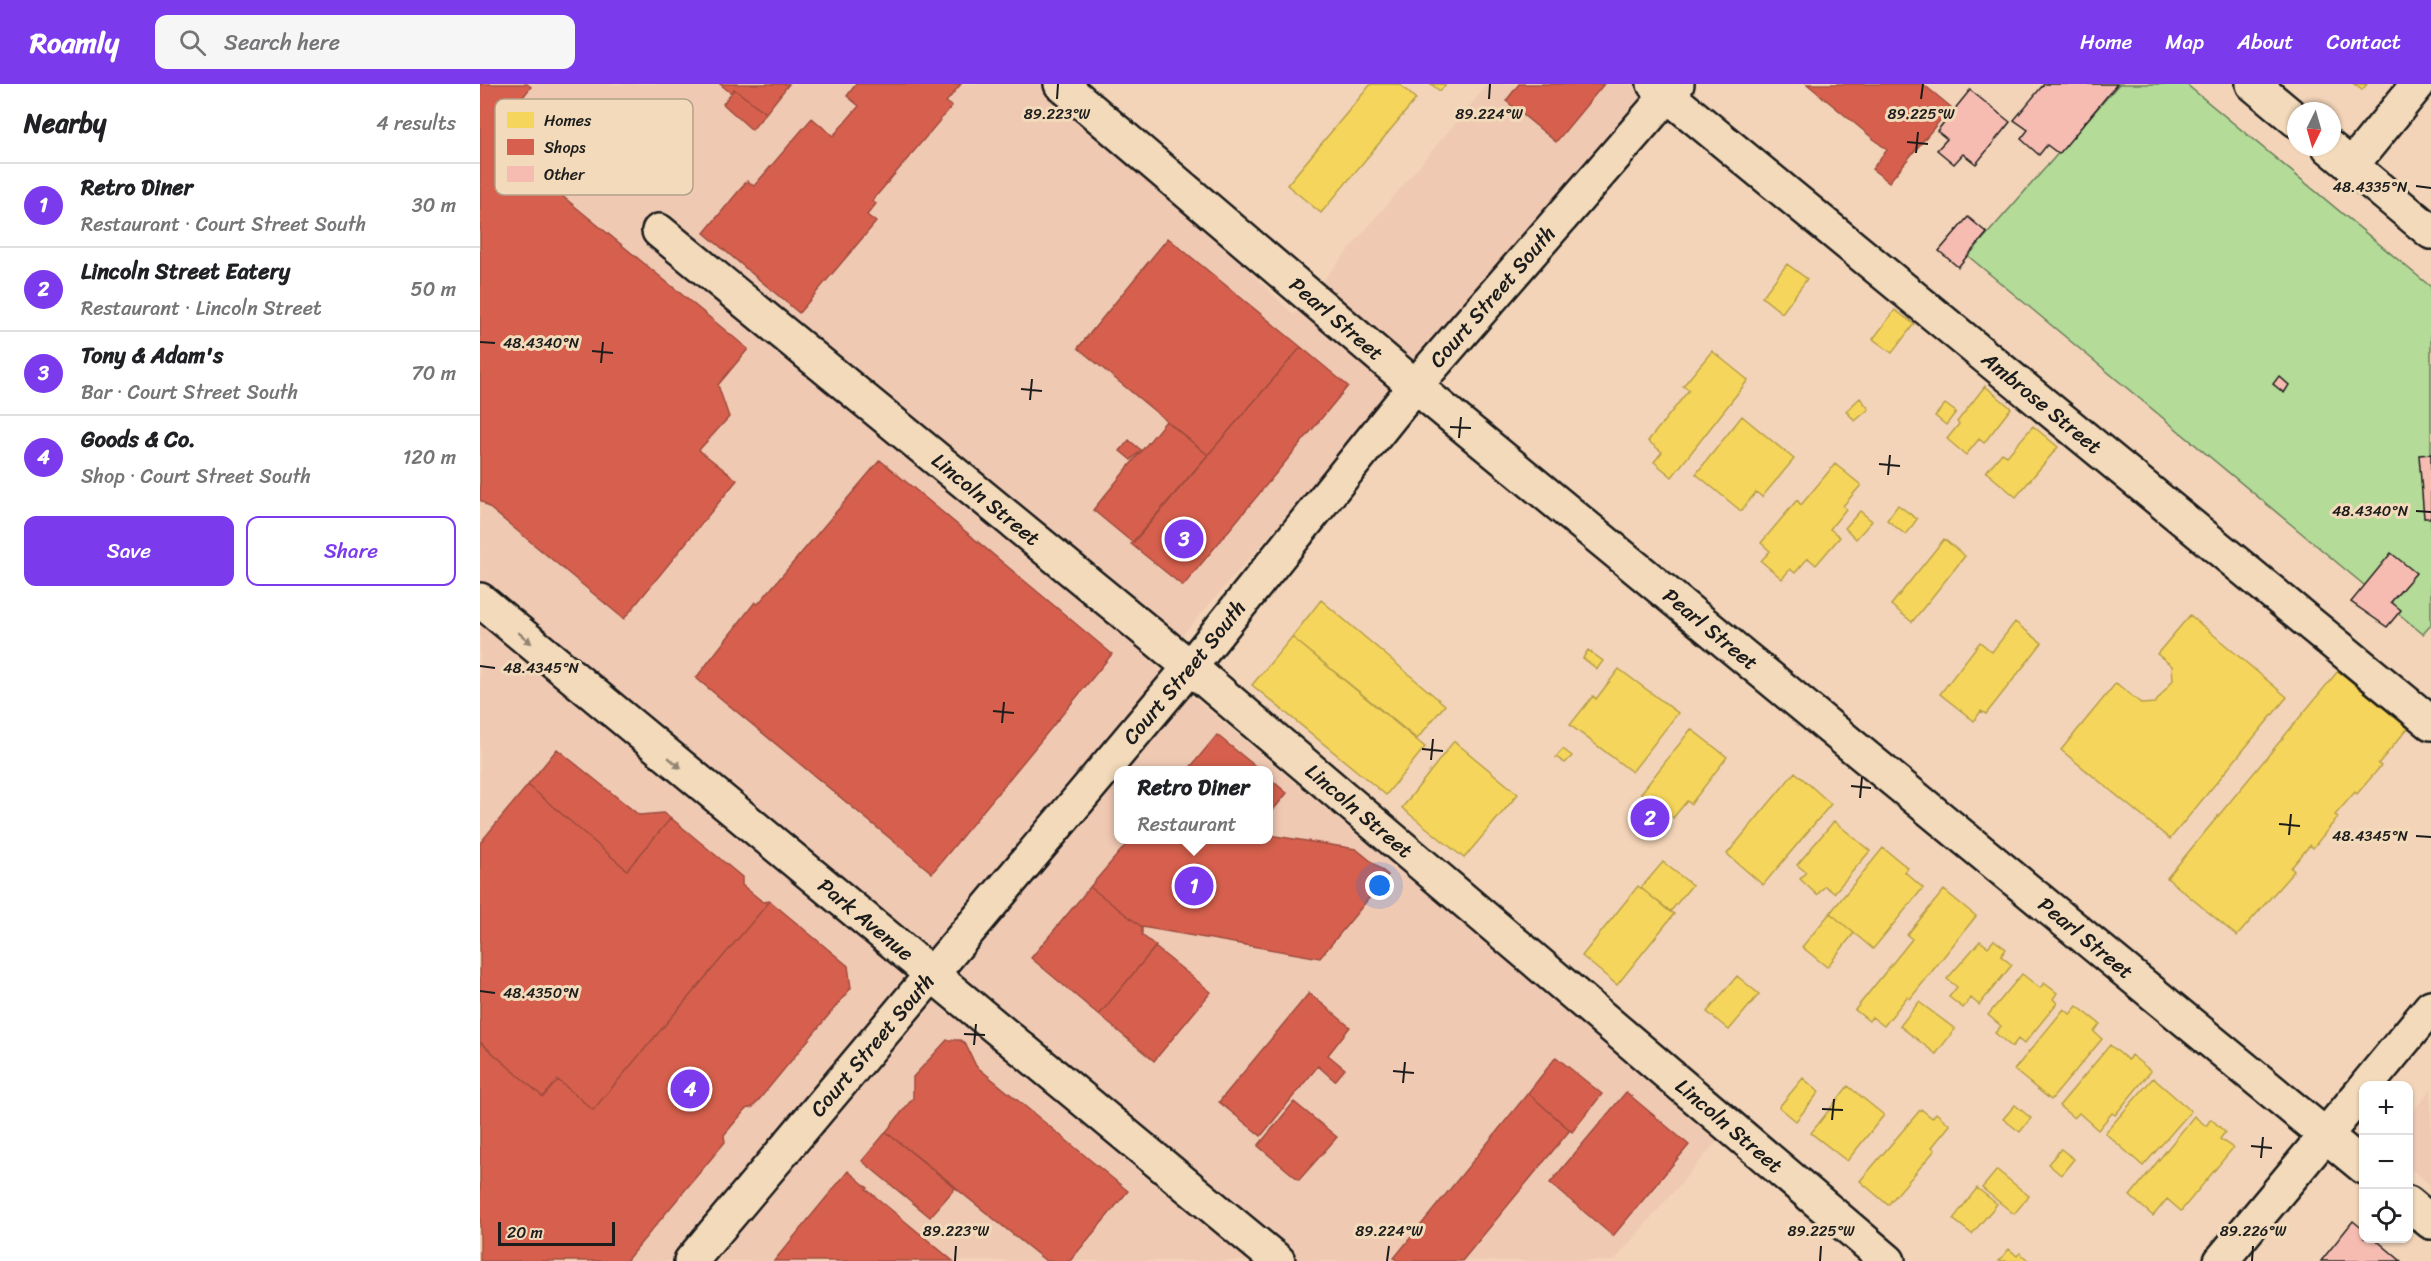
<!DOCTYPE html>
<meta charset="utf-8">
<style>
:root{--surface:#fff;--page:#f6f6f6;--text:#202124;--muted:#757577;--line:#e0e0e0;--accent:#7c3aed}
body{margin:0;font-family:Sriracha,sans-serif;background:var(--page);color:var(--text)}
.controls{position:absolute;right:18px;bottom:18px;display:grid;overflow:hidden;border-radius:12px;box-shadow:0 2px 4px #0004}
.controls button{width:54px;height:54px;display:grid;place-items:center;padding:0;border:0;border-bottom:2px solid var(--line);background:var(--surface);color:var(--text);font:30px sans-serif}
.compass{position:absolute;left:1807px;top:18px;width:54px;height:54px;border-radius:50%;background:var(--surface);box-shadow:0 2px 4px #0004;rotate:185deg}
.scale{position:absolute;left:18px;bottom:15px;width:117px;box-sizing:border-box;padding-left:6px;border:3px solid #1c1c1c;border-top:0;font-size:16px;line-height:21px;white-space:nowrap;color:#1c1c1c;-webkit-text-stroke:4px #f2daba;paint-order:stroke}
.you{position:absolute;left:900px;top:802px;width:21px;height:21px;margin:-15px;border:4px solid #fff;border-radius:50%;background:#1a73e8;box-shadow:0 0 0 9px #1a73e833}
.badge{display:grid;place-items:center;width:39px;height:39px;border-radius:50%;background:var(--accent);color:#fff;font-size:20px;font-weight:700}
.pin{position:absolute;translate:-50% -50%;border:3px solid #fff;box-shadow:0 2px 6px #0006}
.popup{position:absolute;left:634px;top:682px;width:159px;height:78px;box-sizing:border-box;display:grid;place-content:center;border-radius:12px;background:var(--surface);filter:drop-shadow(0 2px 4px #0005);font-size:20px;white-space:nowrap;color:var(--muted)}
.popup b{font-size:22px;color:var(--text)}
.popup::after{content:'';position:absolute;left:50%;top:100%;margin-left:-12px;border:12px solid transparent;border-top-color:var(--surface)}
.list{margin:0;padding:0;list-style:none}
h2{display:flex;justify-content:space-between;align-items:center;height:78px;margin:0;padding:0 24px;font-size:26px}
h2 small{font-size:20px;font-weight:400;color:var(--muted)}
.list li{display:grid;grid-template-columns:39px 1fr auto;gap:18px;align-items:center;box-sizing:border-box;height:84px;padding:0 24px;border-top:2px solid var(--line)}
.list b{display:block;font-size:22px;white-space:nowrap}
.list p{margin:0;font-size:20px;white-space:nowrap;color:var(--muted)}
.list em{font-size:20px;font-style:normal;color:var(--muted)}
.actions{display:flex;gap:12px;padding:18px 24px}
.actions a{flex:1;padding:14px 0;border:2px solid var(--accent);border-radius:12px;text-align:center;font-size:21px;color:var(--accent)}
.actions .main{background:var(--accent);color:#fff}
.icon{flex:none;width:33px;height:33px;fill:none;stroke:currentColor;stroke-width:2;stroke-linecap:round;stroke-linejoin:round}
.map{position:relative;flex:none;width:1951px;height:1177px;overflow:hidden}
header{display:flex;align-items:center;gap:36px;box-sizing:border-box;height:84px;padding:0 30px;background:var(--accent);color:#fff}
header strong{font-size:28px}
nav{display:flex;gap:33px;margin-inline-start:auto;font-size:21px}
.search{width:420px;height:54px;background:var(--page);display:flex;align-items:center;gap:15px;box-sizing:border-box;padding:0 21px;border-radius:12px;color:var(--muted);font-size:22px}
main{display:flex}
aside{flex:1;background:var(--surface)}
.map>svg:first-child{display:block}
.built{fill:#f0c9b3;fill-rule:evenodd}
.green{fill:#b4db97;stroke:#687c5a;stroke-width:1.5}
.homes{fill:#f6d55c;stroke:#b59e49;stroke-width:1.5}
.shops{fill:#d6604d;stroke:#9e4c3e;stroke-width:1.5}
.building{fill:#f7bcb1;stroke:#1c1c1c;stroke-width:1.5}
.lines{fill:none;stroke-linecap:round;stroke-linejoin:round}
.minor-casing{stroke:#1c1c1c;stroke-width:38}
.minor{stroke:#f2daba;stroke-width:33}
.oneway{fill:#928473}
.ticks{fill:none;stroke:#1c1c1c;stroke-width:2}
.labels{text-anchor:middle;stroke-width:6;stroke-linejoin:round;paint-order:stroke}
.street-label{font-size:21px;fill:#1c1c1c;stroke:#f2daba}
.key{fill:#f2daba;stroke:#b2a18b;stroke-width:1.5}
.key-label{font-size:16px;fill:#1c1c1c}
.ticks-label{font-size:15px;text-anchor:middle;fill:#1c1c1c;stroke:#f2daba;stroke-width:6;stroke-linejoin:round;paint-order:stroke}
</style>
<header>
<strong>Roamly</strong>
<div class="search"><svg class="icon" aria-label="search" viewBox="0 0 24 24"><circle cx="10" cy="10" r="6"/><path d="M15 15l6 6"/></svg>Search here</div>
<nav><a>Home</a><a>Map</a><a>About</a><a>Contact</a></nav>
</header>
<main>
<aside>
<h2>Nearby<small>4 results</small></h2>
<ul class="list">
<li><span class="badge">1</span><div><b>Retro Diner</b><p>Restaurant · Court Street South</p></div><em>30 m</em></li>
<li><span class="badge">2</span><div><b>Lincoln Street Eatery</b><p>Restaurant · Lincoln Street</p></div><em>50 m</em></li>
<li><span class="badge">3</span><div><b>Tony &amp; Adam's</b><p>Bar · Court Street South</p></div><em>70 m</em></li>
<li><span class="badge">4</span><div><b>Goods &amp; Co.</b><p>Shop · Court Street South</p></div><em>120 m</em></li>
</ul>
<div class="actions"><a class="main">Save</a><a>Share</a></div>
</aside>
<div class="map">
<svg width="1951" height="1177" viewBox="0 0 1951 1177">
<rect width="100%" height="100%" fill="#f3d4b8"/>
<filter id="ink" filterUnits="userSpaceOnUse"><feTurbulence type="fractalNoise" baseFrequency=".0167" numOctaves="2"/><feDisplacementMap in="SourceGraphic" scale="12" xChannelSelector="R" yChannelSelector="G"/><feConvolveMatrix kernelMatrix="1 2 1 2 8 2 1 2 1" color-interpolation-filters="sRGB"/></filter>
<g filter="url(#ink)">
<path class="built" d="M0,0H579L814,231L1008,0H1181L676,582L1239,1055L1134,1177H0ZM639,686H789V756H639Z
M1951,1005V1102L1929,1083L1928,1034Z"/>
<path class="green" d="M1639,0H1706L1951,203V541L1943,550L1488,172Z"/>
<path class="homes" d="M891,0H919L936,15L841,129L807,101Z
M951,0H966L960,7Z
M1874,0H1887L1882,6Z
M1307,180L1327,195L1302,229L1282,213Z
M1415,226L1434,240L1412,269L1393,255Z
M1232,267L1268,296L1192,393L1174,378L1182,368L1168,357L1209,306L1203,302Z
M1505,302L1531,324L1504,359L1499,355L1486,371L1467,355L1479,340L1477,338Z
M1380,314L1389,325L1375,337L1366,327Z
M1465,320L1476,328L1466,341L1455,332Z
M1262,332L1314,375L1282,413L1276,408L1261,427L1216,390Z
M1553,342L1578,363L1536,413L1506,388L1522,369L1527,372Z
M1355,380L1381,401L1363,422L1366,425L1350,445L1360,453L1336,481L1328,474L1315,489L1310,485L1302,495L1281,477L1290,467L1281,459L1317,416L1321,421Z
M1418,421L1437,435L1426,451L1407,436Z
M1380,427L1392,437L1376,455L1365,444Z
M1464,455L1485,472L1432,538L1411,521Z
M841,516L965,621L937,655L812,553Z
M1710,531L1807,613L1690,755L1581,666L1636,599L1662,620L1675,619L1693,596L1692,582L1677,570Z
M1535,538L1562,559L1506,630L1501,627L1494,637L1460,610L1500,558L1512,568Z
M812,553L945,663L906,711L772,601Z
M1108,566L1123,577L1117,585L1103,574Z
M1139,585L1198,629L1152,688L1090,641L1113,612L1116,615Z
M1858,587L1928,644L1898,680L1901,682L1877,710L1875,708L1855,731L1858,733L1833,764L1830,761L1811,784L1814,787L1757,852L1687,794Z
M1211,645L1247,673L1211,720L1207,717L1193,734L1161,709Z
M974,657L1038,710L984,774L922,724Z
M1083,665L1092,672L1085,679L1076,673Z
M1315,688L1351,720L1283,801L1247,770Z
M1354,737L1390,767L1354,809L1345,802L1337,811L1320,795L1326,788L1317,781Z
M1403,764L1428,784L1425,788L1443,804L1393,865L1350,829Z
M1183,778L1212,801L1190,828L1161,804Z
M1158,802L1194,830L1137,901L1102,872Z
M1464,806L1496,832L1430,915L1427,913L1404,942L1392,933L1389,937L1375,926L1432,855L1427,851Z
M1350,829L1374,849L1347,883L1322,863Z
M1514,856L1526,865L1521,872L1532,881L1499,921L1491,914L1483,924L1469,913L1477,903L1467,895L1500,857L1508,863Z
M1542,890L1560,904L1564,899L1577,909L1573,915L1577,919L1544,960L1538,955L1532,963L1515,949L1521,942L1508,931Z
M1257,892L1279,910L1249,946L1227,928Z
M1439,918L1475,945L1456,970L1420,942Z
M1597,922L1620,940L1614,948L1622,955L1571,1016L1534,986L1584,925L1590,930Z
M1630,961L1648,976L1651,971L1671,987L1635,1031L1632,1029L1618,1046L1599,1029L1594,1034L1579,1022Z
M1323,994L1339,1008L1316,1037L1299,1023Z
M1673,994L1711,1027L1663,1082L1625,1049Z
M1368,1002L1404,1031L1367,1077L1331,1049Z
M1535,1021L1551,1034L1540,1048L1523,1035Z
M1441,1025L1452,1034L1456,1029L1470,1041L1452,1063L1455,1066L1408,1121L1380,1097Z
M1714,1032L1726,1042L1731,1035L1745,1048L1740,1055L1753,1064L1701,1127L1687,1115L1673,1132L1650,1112Z
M1581,1065L1594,1075L1581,1091L1568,1080Z
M1517,1086L1549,1112L1534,1130L1502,1104Z
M1497,1104L1517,1120L1492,1150L1473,1135Z
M1529,1165L1537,1172L1540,1169L1549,1177H1519Z"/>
<path class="shops" d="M0,0H47L51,3L39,18L69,43L41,78L268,265L238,301L249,333L219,366L257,396L144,535L0,416Z
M240,0H309L286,29L254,5L251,9Z
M376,0H481L466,18L472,22L392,117L396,120L387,131L396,138L319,229L224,149L267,97L274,102L332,34L353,52L379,22L367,12Z
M1039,0H1124L1076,58L1026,17Z
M1327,0H1443L1471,23L1409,98L1392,85L1407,66Z
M254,5L286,29L272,46L243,20Z
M688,154L821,263L728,371L598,264Z
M821,263L868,302L703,502L651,460Z
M686,337L728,371L653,459L613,426Z
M649,356L661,366L651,376L640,367Z
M400,376L632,570L452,789L216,594L275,518L278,520Z
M737,651L780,686H708Z
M77,665L159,731L184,729L191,734L147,786L48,701Z
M789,694L807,709L789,731Z
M48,701L147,786L191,734L262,793V801L283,818L290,817L113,1026L78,996L63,1013L0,958V759Z
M789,751L876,765L908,791L840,874L662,843L610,803L650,756H789Z
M610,803L662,843V851L676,862L619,931L551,874Z
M290,817L368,882L371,904L273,1023L266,1025L244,1051L245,1058L146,1177H0V958L63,1013L78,996L113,1026Z
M675,863L731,908L674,977L619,931Z
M829,909L870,943L848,971L865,985L855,997L838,982L781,1052L739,1018Z
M467,956H480L485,959L496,982L648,1107L590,1177H566L406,1048L433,1014V993Z
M1076,973L1122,1010L1092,1048L1048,1009Z
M1146,1008L1209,1061L1133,1152L1070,1099Z
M1048,1009L1090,1046L982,1177H918L914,1174Z
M814,1018L857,1053L819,1096L778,1062Z
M406,1048L476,1103L450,1133L382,1077Z
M368,1087L388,1104L386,1105L473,1177H294Z"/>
<path class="building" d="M1564,0H1637L1579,70L1567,61L1559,71L1541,55L1548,46L1534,36Z
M1490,6L1530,38L1496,80L1483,70L1474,80L1457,66L1467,55L1457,47Z
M1488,133L1507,149L1478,183L1459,167Z
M1799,292L1809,301L1804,309L1793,300Z
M1951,370V434H1944L1939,371Z
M1911,469L1936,489L1911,518L1921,526L1907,543L1871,518Z
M1873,1137L1884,1146V1154H1894L1921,1177H1841Z"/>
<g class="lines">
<g class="minor-casing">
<g id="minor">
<path id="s1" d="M581,0L935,302L1884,1083"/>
<path id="s2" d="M1174,0L1951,639"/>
<path d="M1773,0L1816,36"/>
<path d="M1849,63L1951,148"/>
<path d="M1871,82L1938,0"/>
<path id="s3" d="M179,147L710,583L1408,1177"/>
<path id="s4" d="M0,516L798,1177"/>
<path d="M1886,1002L1951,923"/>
<path d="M1928,1119L1951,1138"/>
<path id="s5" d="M211,1177L710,583L935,302L1197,0"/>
<path d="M1741,1177L1884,1005"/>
</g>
</g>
<use href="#minor" class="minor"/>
</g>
<defs><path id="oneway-solid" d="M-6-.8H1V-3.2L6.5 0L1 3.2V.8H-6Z" transform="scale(1.5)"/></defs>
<g class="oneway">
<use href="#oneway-solid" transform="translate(45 554) rotate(40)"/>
<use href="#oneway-solid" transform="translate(195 679) rotate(40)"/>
</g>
</g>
<path class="ticks" d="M577,15L578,0M1009,15L1010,0M1441,15L1443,0M1427,58L1448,60M1436,69L1438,48M1936,102L1951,104M0,258L15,259M112,267L133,269M121,279L123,258M541,305L562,307M550,316L552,295M970,343L991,344M979,354L981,333M1399,380L1420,382M1408,391L1410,371M1936,427L1951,428M0,582L15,584M513,627L534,629M522,639L524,618M942,665L963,667M951,676L953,655M1371,702L1391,704M1380,714L1382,693M1799,740L1820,742M1809,751L1811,730M1936,752L1951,753M0,907L15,909M484,950L505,951M494,961L496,940M913,987L934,989M923,999L925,978M1342,1025L1363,1026M1352,1036L1354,1015M1771,1062L1792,1064M1781,1074L1783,1053M475,1177L476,1162M907,1177L909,1162M1340,1177L1341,1162M1772,1177L1773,1162"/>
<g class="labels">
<g class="street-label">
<text dy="7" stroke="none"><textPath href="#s5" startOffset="1254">Court Street South</textPath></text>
<text dy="7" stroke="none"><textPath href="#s1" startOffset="362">Pearl Street</textPath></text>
<text dy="7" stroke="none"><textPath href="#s2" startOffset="502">Ambrose Street</textPath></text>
<text dy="7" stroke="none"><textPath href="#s3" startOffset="423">Lincoln Street</textPath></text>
<text dy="7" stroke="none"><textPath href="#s1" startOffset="848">Pearl Street</textPath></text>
<text dy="7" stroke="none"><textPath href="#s5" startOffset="768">Court Street South</textPath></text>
<text dy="7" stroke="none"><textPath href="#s3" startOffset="909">Lincoln Street</textPath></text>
<text dy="7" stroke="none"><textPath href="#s4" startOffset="501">Park Avenue</textPath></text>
<text dy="7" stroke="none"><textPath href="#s1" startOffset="1334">Pearl Street</textPath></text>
<text dy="7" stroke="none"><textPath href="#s5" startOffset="282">Court Street South</textPath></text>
<text dy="7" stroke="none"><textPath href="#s3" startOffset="1395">Lincoln Street</textPath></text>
</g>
</g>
<rect x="15" y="15" width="198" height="96" rx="9" class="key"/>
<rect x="27" y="28" width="27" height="16" fill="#f6d55c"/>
<rect x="27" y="55" width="27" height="16" fill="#d6604d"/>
<rect x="27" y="82" width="27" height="16" fill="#f7bcb1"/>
<g class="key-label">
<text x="64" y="42">Homes</text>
<text x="64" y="69">Shops</text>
<text x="64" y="96">Other</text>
</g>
<g class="ticks-label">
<text x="577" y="35">89.223°W</text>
<text x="1009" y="35">89.224°W</text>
<text x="1441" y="35">89.225°W</text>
<text x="1890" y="108">48.4335°N</text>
<text x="61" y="264">48.4340°N</text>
<text x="1890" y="432">48.4340°N</text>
<text x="61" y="589">48.4345°N</text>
<text x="1890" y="757">48.4345°N</text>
<text x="61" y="914">48.4350°N</text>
<text x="476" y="1152">89.223°W</text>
<text x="909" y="1152">89.224°W</text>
<text x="1341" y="1152">89.225°W</text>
<text x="1773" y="1152">89.226°W</text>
</g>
</svg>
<div class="controls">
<button>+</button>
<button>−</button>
<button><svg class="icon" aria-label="locate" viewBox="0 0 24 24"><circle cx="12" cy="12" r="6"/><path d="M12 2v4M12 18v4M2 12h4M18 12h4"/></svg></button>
</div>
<svg class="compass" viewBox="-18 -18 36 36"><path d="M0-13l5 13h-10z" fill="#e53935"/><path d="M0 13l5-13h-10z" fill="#757577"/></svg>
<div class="scale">20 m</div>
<div class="you"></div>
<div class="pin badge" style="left:714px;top:802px">1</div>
<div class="popup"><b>Retro Diner</b>Restaurant</div>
<div class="pin badge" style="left:1170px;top:734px">2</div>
<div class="pin badge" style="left:704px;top:455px">3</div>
<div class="pin badge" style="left:210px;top:1005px">4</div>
</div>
</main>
